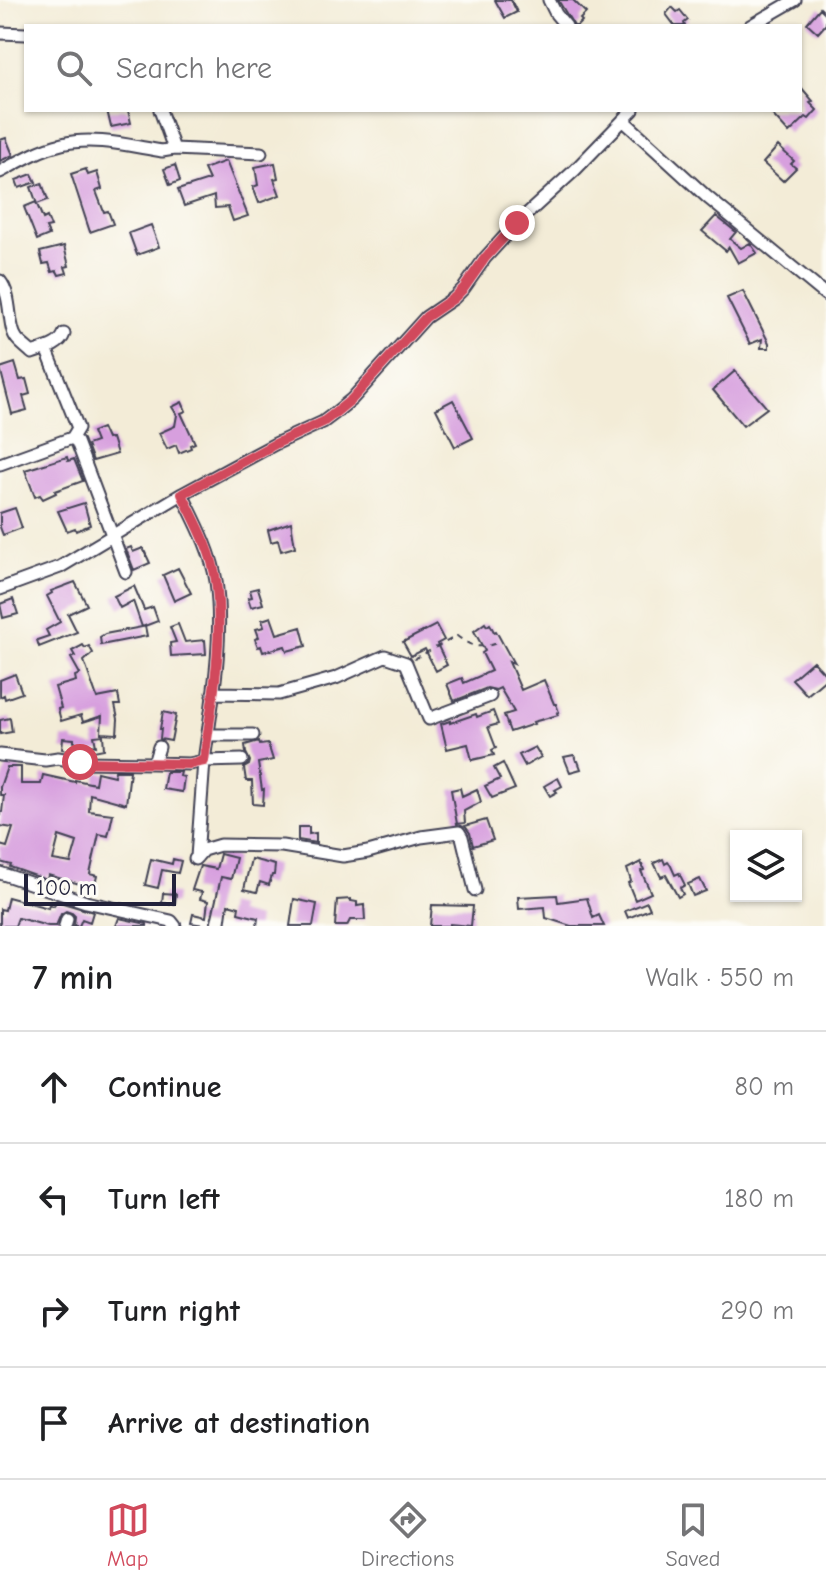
<!DOCTYPE html>
<meta charset="utf-8">
<style>
:root{--surface:#fff;--page:#f6f6f6;--text:#202124;--muted:#757577;--line:#e0e0e0;--accent:#d1495b}
body{margin:0;font-family:"Comic Neue",sans-serif;background:var(--page);color:var(--text)}
.controls{position:absolute;right:24px;bottom:24px;display:grid;overflow:hidden;border-radius:0px;box-shadow:0 2px 6px #0004}
.controls button{width:72px;height:72px;display:grid;place-items:center;padding:0;border:0;border-bottom:2px solid var(--line);background:var(--surface);color:var(--text);font:40px sans-serif}
.scale{position:absolute;left:24px;bottom:20px;width:152px;box-sizing:border-box;padding-left:8px;border:4px solid #22223b;border-top:0;font-size:22px;line-height:28px;white-space:nowrap;color:#22223b;-webkit-text-stroke:6px #fdfcf7;paint-order:stroke}
.stop{position:absolute;width:24px;height:24px;margin:-18px;border:6px solid #d1495b;border-radius:50%;background:#fff}
.stop.end{background:#d1495b;border-color:#fff;box-shadow:0 2px 8px #0008}
.list{margin:0;padding:0;list-style:none}
h2{display:flex;justify-content:space-between;align-items:center;height:104px;margin:0;padding:0 32px;font-size:34px}
h2 small{font-size:26px;font-weight:400;color:var(--muted)}
.list li{display:grid;grid-template-columns:52px 1fr auto;gap:24px;align-items:center;box-sizing:border-box;height:112px;padding:0 32px;border-top:2px solid var(--line)}
.list b{display:block;font-size:30px;white-space:nowrap}
.list em{font-size:26px;font-style:normal;color:var(--muted)}
.icon{flex:none;width:44px;height:44px;fill:none;stroke:currentColor;stroke-width:2;stroke-linecap:round;stroke-linejoin:round}
.map{position:relative;flex:none;width:826px;height:926px;overflow:hidden}
.search{position:absolute;background:var(--surface);box-shadow:0 2px 6px #0004;left:24px;right:24px;top:24px;height:88px;display:flex;align-items:center;gap:20px;box-sizing:border-box;padding:0 28px;border-radius:0px;color:var(--muted);font-size:30px}
.sheet{height:552px;background:var(--surface)}
nav{display:flex;justify-content:space-around;align-items:center;box-sizing:border-box;height:112px;border-top:2px solid var(--line);background:var(--surface);font-size:22px;color:var(--muted)}
nav a{display:grid;justify-items:center;gap:4px}
nav .on{color:var(--accent)}
.map>svg:first-child{display:block}
.building{fill:#d79fde;fill-rule:evenodd}
.lines{fill:none;stroke-linecap:round;stroke-linejoin:round}
.street-casing{stroke:#414052;stroke-width:15}
.path{stroke:#414052;stroke-width:2;stroke-dasharray:6 6;stroke-linecap:butt}
.street{stroke:#fff;stroke-width:11}
.route{stroke:#d1495b;stroke-width:10}
</style>
<div class="map">
<svg width="826" height="926" viewBox="0 0 826 926">
<rect width="100%" height="100%" fill="#fdfcf7"/>
<filter id="ink" filterUnits="userSpaceOnUse"><feTurbulence type="fractalNoise" baseFrequency=".0125" numOctaves="2"/><feDisplacementMap in="SourceGraphic" scale="16" xChannelSelector="R" yChannelSelector="G"/><feConvolveMatrix kernelMatrix="1 2 1 2 8 2 1 2 1" color-interpolation-filters="sRGB"/></filter>
<filter id="wash" filterUnits="userSpaceOnUse"><feTurbulence type="fractalNoise" baseFrequency=".006" numOctaves="4" result="noise"/><feDisplacementMap in="SourceGraphic" scale="32" xChannelSelector="R" yChannelSelector="G"/><feGaussianBlur stdDeviation="1.8" result="paint"/><feColorMatrix in="noise" values="0 0 0 0 0 0 0 0 0 0 0 0 0 0 0 0 0 1.4 0 .05"/><feComposite in="paint" operator="in"/></filter>
<g filter="url(#wash)">
<rect width="100%" height="100%" fill="#f3ecd7"/>
<g id="blocks">
<path class="building" d="M495,0H511L517,12L505,18Z
M558,0H573L586,13L580,19L582,21L577,26H574Z
M672,7L677,12L680,10L688,20L684,23L685,26H675L666,14Z
M820,8L826,14V24L818,33L807,23Z
M800,86L813,101L810,103L817,110L809,119L806,117L789,133L768,110H800Z
M107,110H128L131,123L111,127Z
M6,138L13,155L0,161V140Z
M778,146L794,161L791,164L796,168L783,181L763,163Z
M226,161L248,216L233,221L228,207L215,208L214,196L184,206L178,190L209,180L204,169Z
M275,163L278,178L274,179L280,195L259,203L253,187L258,185L255,167Z
M175,165L180,181L170,185L164,169Z
M86,169L88,175L97,172L102,189L96,191L104,212L108,211L113,224L90,232L71,174Z
M32,174L36,182L19,188L16,180Z
M42,183L48,200L37,204L31,187Z
M36,202L43,219L47,217L51,227L46,228L49,235L37,240L24,207Z
M716,216L736,232L730,239L741,248L750,243L757,253L738,263L729,247L726,251L702,231Z
M151,225L159,247L137,255L129,233Z
M64,246L69,266L65,267L67,273L59,275L57,271L52,272L49,263L43,264L40,252Z
M743,291L769,343V348H761L762,339L750,344L727,298Z
M15,363L20,380L26,379L30,394L23,396L27,410L12,414L0,368Z
M735,371L767,408L743,426L713,390Z
M453,400L473,438L455,447L436,409Z
M182,402L186,411L181,413L195,443L190,445L191,448L179,453L176,445L167,449L159,433L175,426L177,415L172,407Z
M102,428L107,439L112,438L117,454L93,461L87,445L96,442L92,432Z
M67,457L68,461L74,459L83,481L55,491L56,493L43,499L40,495L35,497L25,470Z
M84,503L90,525L76,531L75,528L67,531L58,511Z
M15,508L22,528L3,535L0,527V513Z
M291,522L295,547L281,551L278,540L271,542L268,530Z
M131,547L133,552L143,548L150,563L134,570L126,549Z
M178,568L191,593L174,601L163,575Z
M75,582L87,605L68,614L77,632L39,647L37,640L49,636L46,630L60,622L47,596L52,593L51,591Z
M134,586L144,610L153,607L158,621L142,627L145,626L147,636L101,645L100,637L105,634L142,627L133,601L120,608L114,596Z
M258,588L263,604L251,607L248,598L252,597L250,590Z
M13,599L18,614L3,618L0,604Z
M271,617L277,634L301,627L306,646L287,651L285,646L263,652L261,646L258,647L255,639L259,637L256,629L264,627L262,620Z
M485,623L487,626L490,624L494,632L496,631L514,664L509,662L521,690L544,680L554,704H556L559,712L557,713L558,715L533,722L534,724L510,732L504,715L514,712L500,688L496,690L487,688L454,701L447,684L462,678L464,683L491,671L482,653L485,651L474,631Z
M178,624L185,642L205,640L206,654L171,656L170,643L176,642L170,627Z
M436,625L444,640L437,644L447,665L436,671L425,649L411,656L403,642Z
M83,645L85,648L89,646L93,653L84,661L97,698L118,694L120,705H115L118,719L117,734L101,733L102,716L83,722L81,715L61,721L58,709L61,708L55,687L76,681L75,676L80,674L71,658L75,656L72,651Z
M813,661L826,675V679L807,695L792,679Z
M15,674L22,693L5,699L4,695L0,697V680Z
M493,711L498,724L488,727L496,748L492,750L494,755L472,760L468,744L447,749L441,724L450,721V723L476,714L477,717Z
M163,712L176,715L171,741L160,739L161,729H160Z
M10,718L12,732L0,734V720Z
M103,735L104,749L88,752V754L62,749L63,738L74,739V742L96,746L94,736Z
M259,741L260,745L268,744L273,760L258,763L262,790L264,789L263,805L253,804L252,781H246L244,768L249,765L250,761L246,753L245,745Z
M535,747L541,757L525,766L519,755Z
M574,755L576,761H578L581,769L570,772L564,757Z
M503,763L515,789L492,798L485,786L500,779L494,768Z
M7,767H21V784H41L43,775L75,782V780L95,784L97,772L114,776L115,771H130L126,804L90,794L89,811L113,814L108,836L99,834L90,874L97,876L94,888L48,875L47,880L10,867L11,865L0,862V845L7,847L13,828L0,826V812H2L4,795H0V787ZM59,836L77,842L71,863L53,860Z
M166,772H181L180,776L184,777L182,792L163,789Z
M558,778L562,786L555,790L557,792L550,796L544,786Z
M460,788L462,796L477,789L481,802L464,811L465,823L457,824L451,790Z
M486,820L493,840L473,846L470,833L465,826Z
M298,827H309V834L316,833V843L298,840Z
M220,854L236,858L231,879L221,877L210,926L191,923L193,914L206,917L208,901L200,899L202,892L192,890L200,866L216,869Z
M151,859L172,864L173,859L181,861L178,873L162,870L158,888L145,885Z
M251,859L275,865L274,875H272L269,885L260,882L257,892L244,889Z
M663,859L665,864L668,862L671,866L675,875L679,873L685,885L680,888L683,894L678,897L666,875L661,877L654,863Z
M641,862L644,870L641,871L651,893L635,900L628,883L631,881L627,869Z
M700,879L706,891L693,896L688,884Z
M163,893L176,894L175,904L162,903Z
M557,895L558,902L587,898L593,918L599,915L604,926H571L546,918L545,907L519,909L518,897Z
M8,897L48,908L49,904L54,906L56,901L93,912L90,922L82,919L79,926H74L75,916L72,913L66,911L61,914L56,926H48L18,918L15,926H0V909L5,910Z
M294,899L317,904L313,926H290Z
M351,899V901L357,902V906L364,905L365,920H350L347,926H335L337,900Z
M647,902L650,909L628,918L625,911Z
M228,904L239,907L238,913L258,918L257,926H225Z
M432,905L473,906L471,926L450,924V926H430Z
M119,918L147,924V926H116Z"/>
</g>
</g>
<g filter="url(#ink)">
<use href="#blocks" fill-opacity="0" stroke="#414052" stroke-width="2"/>
<g class="lines">
<g class="street-casing">
<path id="street" d="M549,0L556,14L566,26
M750,26L795,0
M0,33L26,34
M623,120L707,197L826,295
M174,149L261,153
M0,172C20,161 40,149 62,144C94,136 130,146 162,151L174,149L160,110
M0,281C13,297 7,327 17,339C21,344 27,348 32,353C43,349 60,346 64,334
M46,348L78,428L72,438
M0,464L72,438L77,442L126,572
M0,589L60,567L182,494L275,444L323,422L335,413L352,399L426,317L454,298L464,288L485,258L517,223L575,170L633,110
M213,693L279,694L336,678L385,656L406,663L429,719L490,696
M208,735H253
M0,755L45,760L58,758L80,762L154,763L159,747
M154,763L189,764L204,761C212,702 224,641 216,581C211,550 195,521 182,494
M197,857L204,761L242,760
M195,859L203,850L220,845L282,846L343,856L368,852L421,837L459,832L462,837L475,890
M0,873L86,902L171,921L175,926
M65,926L67,919"/>
</g>
<path class="path" d="M414,659L457,636C473,648 481,649 500,642"/>
<use href="#street" class="street"/>
</g>
</g>
<g class="lines" filter="url(#ink)">
<path class="route" d="M80,762L189,764L204,761C212,702 224,641 216,581C212,550 195,521 182,494L275,444L323,422L335,413L352,399L426,317L454,298L464,288L485,258L517,223"/>
</g>
</svg>
<div class="controls">
<button><svg class="icon" aria-label="layers" viewBox="0 0 24 24"><path d="M12 4l9 5-9 5-9-5zM3 14l9 5 9-5"/></svg></button>
</div>
<div class="scale">100 m</div>
<div class="stop" style="left:80px;top:762px"></div>
<div class="stop end" style="left:517px;top:223px"></div>
<div class="search"><svg class="icon" aria-label="search" viewBox="0 0 24 24"><circle cx="10" cy="10" r="6"/><path d="M15 15l6 6"/></svg>Search here</div>
</div>
<section class="sheet">
<h2>7 min<small>Walk · 550 m</small></h2>
<ul class="list">
<li><svg class="icon" aria-label="ahead" viewBox="0 0 24 24"><path d="M12 20V5M6 11l6-6 6 6"/></svg><div><b>Continue</b></div><em>80 m</em></li>
<li><svg class="icon" aria-label="left" viewBox="0 0 24 24"><path d="M17 20v-9H6M10 6l-5 5 5 5"/></svg><div><b>Turn left</b></div><em>180 m</em></li>
<li><svg class="icon" aria-label="right" viewBox="0 0 24 24"><path d="M7 20v-9h11M14 6l5 5-5 5"/></svg><div><b>Turn right</b></div><em>290 m</em></li>
<li><svg class="icon" aria-label="arrive" viewBox="0 0 24 24"><path d="M6 21V4h12l-3 4 3 4H6"/></svg><div><b>Arrive at destination</b></div></li>
</ul>
</section>
<nav>
<a class="on"><svg class="icon" aria-label="map" viewBox="0 0 24 24"><path d="M3 6l6-2 6 2 6-2v14l-6 2-6-2-6 2zM9 4v14M15 6v14"/></svg>Map</a>
<a><svg class="icon" aria-label="directions" viewBox="0 0 24 24"><path d="M12 3l9 9-9 9-9-9zM9 14v-3h6M13 9l2 2-2 2"/></svg>Directions</a>
<a><svg class="icon" aria-label="saved" viewBox="0 0 24 24"><path d="M7 4h10v16l-5-4-5 4z"/></svg>Saved</a>
</nav>
